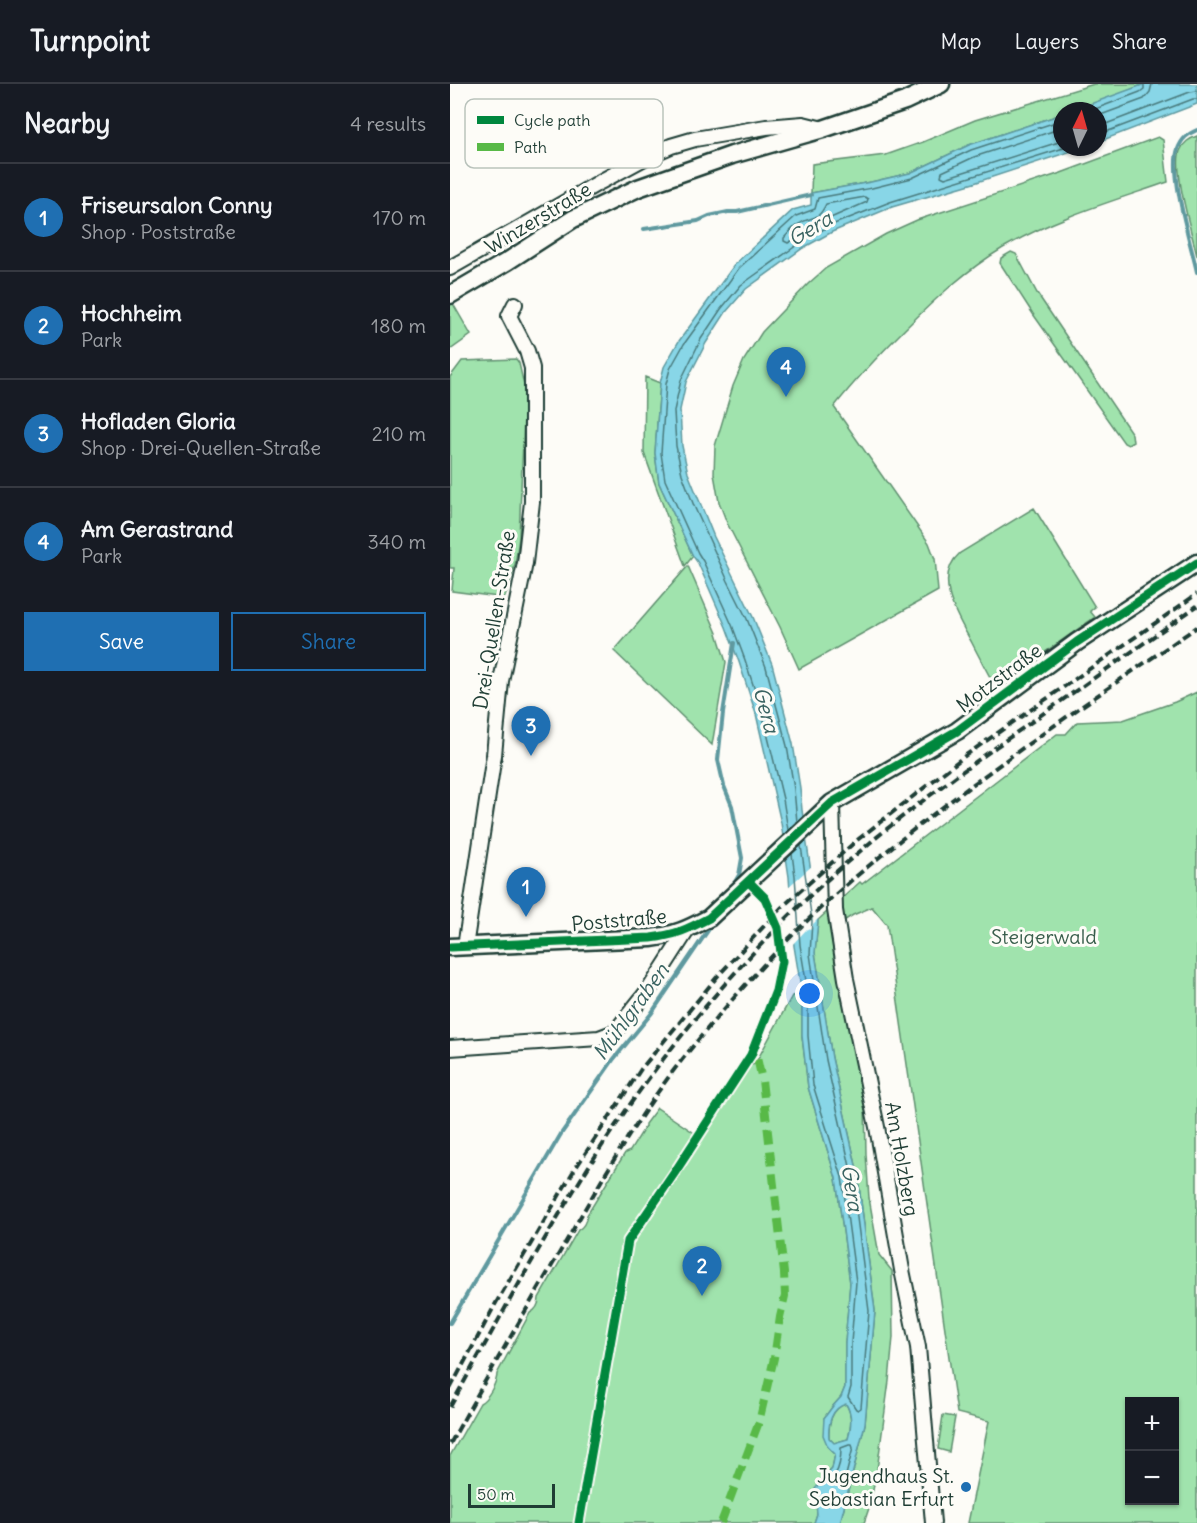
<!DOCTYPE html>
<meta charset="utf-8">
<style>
:root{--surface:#171b24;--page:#242831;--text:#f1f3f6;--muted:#9ea1a6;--line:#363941;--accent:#1f6fb2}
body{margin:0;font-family:Delius,sans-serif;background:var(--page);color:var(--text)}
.controls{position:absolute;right:18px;bottom:18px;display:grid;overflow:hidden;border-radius:0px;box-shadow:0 2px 4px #0004}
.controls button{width:54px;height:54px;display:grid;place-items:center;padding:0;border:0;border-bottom:2px solid var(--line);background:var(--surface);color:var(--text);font:30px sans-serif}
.compass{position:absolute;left:603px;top:18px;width:54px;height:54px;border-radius:50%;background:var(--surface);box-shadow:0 2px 4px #0004;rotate:5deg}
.scale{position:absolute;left:18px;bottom:15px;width:87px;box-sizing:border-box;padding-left:6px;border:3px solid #1f3d34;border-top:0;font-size:16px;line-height:21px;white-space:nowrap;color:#1f3d34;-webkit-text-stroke:4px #fdfcf7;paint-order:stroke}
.you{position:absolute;left:360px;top:910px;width:21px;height:21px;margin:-15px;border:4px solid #fff;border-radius:50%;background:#1a73e8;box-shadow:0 0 0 9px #1a73e833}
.badge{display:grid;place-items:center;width:39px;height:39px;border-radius:50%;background:var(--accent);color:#fff;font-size:20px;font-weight:700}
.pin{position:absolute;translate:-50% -50px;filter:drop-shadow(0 2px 3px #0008)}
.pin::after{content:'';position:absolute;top:32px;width:21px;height:18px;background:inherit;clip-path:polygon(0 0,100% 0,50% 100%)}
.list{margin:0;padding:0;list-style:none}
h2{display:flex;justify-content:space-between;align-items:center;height:78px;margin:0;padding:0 24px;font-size:26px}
h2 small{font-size:20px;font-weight:400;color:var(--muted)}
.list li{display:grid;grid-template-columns:39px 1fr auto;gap:18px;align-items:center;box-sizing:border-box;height:108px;padding:0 24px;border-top:2px solid var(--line)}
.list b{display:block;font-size:22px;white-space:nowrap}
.list p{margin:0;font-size:20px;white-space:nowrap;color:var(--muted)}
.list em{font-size:20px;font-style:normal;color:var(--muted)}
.actions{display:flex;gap:12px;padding:18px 24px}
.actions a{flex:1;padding:14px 0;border:2px solid var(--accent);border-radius:0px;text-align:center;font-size:21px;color:var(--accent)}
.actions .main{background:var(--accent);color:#fff}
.map{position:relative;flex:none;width:747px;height:1439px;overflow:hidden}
header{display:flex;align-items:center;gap:36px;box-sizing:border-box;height:84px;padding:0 30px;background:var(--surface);border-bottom:2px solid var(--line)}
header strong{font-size:28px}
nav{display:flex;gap:33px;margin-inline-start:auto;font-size:21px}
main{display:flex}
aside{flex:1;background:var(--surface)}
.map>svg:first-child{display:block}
.green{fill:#a0e3ad;stroke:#609070;stroke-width:1.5;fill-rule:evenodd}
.water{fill:#88d6e7;stroke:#5e999f;stroke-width:1.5;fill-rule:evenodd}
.pier{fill:#fdfcf7}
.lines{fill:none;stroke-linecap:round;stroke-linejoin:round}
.shore{stroke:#497a7c;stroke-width:1.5}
.stream{stroke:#5e999f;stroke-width:4}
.minor-casing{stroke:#1f3d34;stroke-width:18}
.tertiary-casing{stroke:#1f3d34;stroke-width:21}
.minor{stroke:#fdfcf7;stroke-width:14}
.tertiary{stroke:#fdfcf7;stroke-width:16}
.rail{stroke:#1f3d34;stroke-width:4;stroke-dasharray:9 4.5;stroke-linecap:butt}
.quiet{stroke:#58b947;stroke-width:8;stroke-dasharray:15 8;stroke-linecap:butt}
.cycleway-casing{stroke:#fdfcf7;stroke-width:13}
.cycleway{stroke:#00873e;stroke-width:9}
.poi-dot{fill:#1f6fb2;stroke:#fdfcf7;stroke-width:2}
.labels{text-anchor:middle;stroke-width:6;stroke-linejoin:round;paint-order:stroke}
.street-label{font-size:20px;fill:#1f3d34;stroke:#fdfcf7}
.park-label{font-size:20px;fill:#395e4c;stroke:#fdfcf7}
.poi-label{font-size:20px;fill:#1f3d34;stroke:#fdfcf7;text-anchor:end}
.water-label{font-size:21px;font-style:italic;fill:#396361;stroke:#fdfcf7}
.key{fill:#fdfcf7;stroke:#bac3bc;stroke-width:1.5}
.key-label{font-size:16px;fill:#1f3d34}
</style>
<header>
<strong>Turnpoint</strong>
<nav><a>Map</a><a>Layers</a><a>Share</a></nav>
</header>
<main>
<aside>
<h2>Nearby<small>4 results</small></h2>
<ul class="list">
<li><span class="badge">1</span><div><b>Friseursalon Conny</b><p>Shop · Poststraße</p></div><em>170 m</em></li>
<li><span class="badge">2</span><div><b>Hochheim</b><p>Park</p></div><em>180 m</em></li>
<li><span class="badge">3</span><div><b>Hofladen Gloria</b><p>Shop · Drei-Quellen-Straße</p></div><em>210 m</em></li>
<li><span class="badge">4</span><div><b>Am Gerastrand</b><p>Park</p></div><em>340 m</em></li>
</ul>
<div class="actions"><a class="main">Save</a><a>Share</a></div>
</aside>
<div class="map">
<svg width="747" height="1439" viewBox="0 0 747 1439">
<rect width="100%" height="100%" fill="#fdfcf7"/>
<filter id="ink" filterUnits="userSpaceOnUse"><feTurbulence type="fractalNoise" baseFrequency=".0167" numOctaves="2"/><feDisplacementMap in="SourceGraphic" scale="12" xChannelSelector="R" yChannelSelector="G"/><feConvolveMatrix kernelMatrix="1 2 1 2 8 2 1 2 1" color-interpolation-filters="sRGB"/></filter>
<g filter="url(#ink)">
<path class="green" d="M644,0H695C673,8 634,27 612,27V30L519,61L460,89L421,98L361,109L362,80L436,71L473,58L525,36Z
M747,52V172C742,150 723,86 730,67C734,58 739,55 747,52Z
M708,53L713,56L718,98C663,117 604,134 553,164C516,186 485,215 455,245C430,270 406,295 384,323L479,459L485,475L488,507L349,585L330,543L277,439L269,418L264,390L265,362L283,302L294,276L312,248L358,200L376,184L436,150L467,136L611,89Z
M561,168L566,170L587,209L682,350L683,358L678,361L674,359L583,230L550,179L551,174Z
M2,218L21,251L0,266V219Z
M66,275L69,279L75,306L69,454L65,481L55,513H48L2,507L4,484H0V293L12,277Z
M195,293L210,299L205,369L209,399L243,472L235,482L194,369Z
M584,424L645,523L640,527L645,533L575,582L572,579L544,601C537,587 529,573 522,559C508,534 482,494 510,469Z
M238,482L267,549L276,578L262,661L164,567Z
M747,608V1439H518L539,1337L507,1329L437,841L422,823L403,831L381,845L388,891L415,1020L416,1070L419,1114L429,1171L442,1187L443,1253L439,1297L427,1386L420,1421L414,1439H390L415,1340L425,1227L407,1086L382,974L365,869L368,836L410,798L412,800L607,650H616L627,638L673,636L725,618ZM680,1318H724V1416H680Z
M352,910V952L358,1003L386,1094L400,1199L395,1259V1303L391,1313L383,1322L374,1334L378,1363L385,1370L382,1385L374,1393L366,1418L367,1430L364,1439H0V1372L30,1319C38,1315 47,1298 47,1290L80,1229C86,1226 89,1221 89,1214L128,1146C134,1143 136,1138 137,1131L175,1069L180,1067L195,1043V1040L207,1024L252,1054L299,982L305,980L342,912Z
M396,1320C403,1331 401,1343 398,1355L384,1359L379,1354C378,1341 381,1324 396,1320Z
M493,1331L505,1333L499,1368L488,1365Z"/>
<path class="water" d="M695,0H747V20L648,58V27H621Z
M612,30V63H634L524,99L442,123L382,148L353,164L296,205L276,228L256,259L236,298L230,326L232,362L238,389L264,453L303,533L322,580L343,660L350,704L352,726L368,836L365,869L382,974L407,1086L425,1227L415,1340L390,1439H364L367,1430L365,1405L382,1385L385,1370L378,1363L373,1351L374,1334L383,1322L391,1313L395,1303V1259L400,1199L386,1094L358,1003L352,952V910L344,862L339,793L331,739L306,630L289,578L276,543L248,479L243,472L209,399L205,369L210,299L214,283L229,257L285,180L343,126L361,121V109L421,98L460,89L519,61ZM396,1320C403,1331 401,1343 398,1355L384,1359L379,1354C378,1340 381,1324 396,1320Z"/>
<path class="pier" d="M363,781L370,833L363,840V843L360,846L357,845L341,862L337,804Z"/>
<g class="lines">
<path class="shore" d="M640,27L690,8L694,5V0
M648,32L694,15L700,8L702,0
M648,43L740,8L747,7
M612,44L524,73L492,88L491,92L495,94L612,57
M648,51L743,15H747
M415,113L418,115L417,118L376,136L338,159L334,157V154C339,149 343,143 349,140C362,131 367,139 376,120Z
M347,738L344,705L337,662L316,583L297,535L278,497L244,422L232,390L226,362L224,327L231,296L251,255L271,225L291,201L350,159L379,142L440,118L617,63
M338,746L333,715L312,628L295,576L282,541L253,477L248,469L215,396L211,369L216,300L220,285L234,260L289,184L346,132L365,125L368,114L422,104L462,94L521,66L612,36
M342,770L345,792L350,861L358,909V952L363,1001L392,1093L406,1198L401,1259V1303L398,1313L406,1325L408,1326L411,1324L419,1227L401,1087L376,976L360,870L362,837L351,762
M399,1361H402L403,1364L395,1395L391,1396L386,1393L385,1391C390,1383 391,1373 391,1364Z"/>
<path class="stream" d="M747,46C738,50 732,54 728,65C719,89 741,161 747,188
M194,145L248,137L259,132L278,128H287L361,111
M282,803L289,791L292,774L282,722L274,702L268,676L273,629L284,559
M0,1239L111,1050L163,976L201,930L263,839"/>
<g class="minor-casing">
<path id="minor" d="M0,184L150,98L198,72L221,62L245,55L316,43L353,40L373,45
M382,719L385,826L396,895L427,1043L452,1186L468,1263L483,1439
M15,863L44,671L51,597L75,479L82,418V284L77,267L59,232L65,220
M0,964L149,954L165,948L200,904L238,845"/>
</g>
<g class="tertiary-casing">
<path id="tertiary" d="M0,211L58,177L123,135L188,104L282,71L373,45L455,17L491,0
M0,863L201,854C226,851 238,845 259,834L382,719L507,647L627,558L747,479"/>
</g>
<use href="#minor" class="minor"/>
<use href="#tertiary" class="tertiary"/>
<path class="rail" d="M0,1305L46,1219L123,1088L191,985L267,893L302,855L331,824L406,757L516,671L747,510
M0,1323C73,1193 142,1061 237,945C287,883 347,820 408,769C452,731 499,697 546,663C612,616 680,569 747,522
M0,1360C39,1289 80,1219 121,1149C154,1092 187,1034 227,982C281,914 343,845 409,790C516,700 632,622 747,543"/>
<path class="quiet" d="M271,1439L309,1338L324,1274L330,1233L335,1212L334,1189L312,996L305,965"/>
<g class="cycleway-casing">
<path id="cycleway" d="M0,863L201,854C226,851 238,845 259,834L382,719L507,647L627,558L747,479
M129,1439L178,1157L225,1088L301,971L326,907L332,877L328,844L315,814L299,798"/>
</g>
<use href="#cycleway" class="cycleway"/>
</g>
</g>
<circle class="poi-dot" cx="516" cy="1403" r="6"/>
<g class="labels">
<g class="street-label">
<text transform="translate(88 134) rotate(-31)" y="7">Winzerstraße</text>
<text transform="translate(44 536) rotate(-81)" y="7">Drei-Quellen-Straße</text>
<text transform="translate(549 594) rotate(-37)" y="7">Motzstraße</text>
<text transform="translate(169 836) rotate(-5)" y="7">Poststraße</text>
<text transform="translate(452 1075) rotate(80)" y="7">Am Holzberg</text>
</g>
<g class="park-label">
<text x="594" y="860">Steigerwald</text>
</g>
<g class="poi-label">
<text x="504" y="1399">Jugendhaus St.<tspan x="504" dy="23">Sebastian Erfurt</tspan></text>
</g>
<g class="water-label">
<text transform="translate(360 145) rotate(-31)" y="7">Gera</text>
<text transform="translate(316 626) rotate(75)" y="7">Gera</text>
<text transform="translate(181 928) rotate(-54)" y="7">Mühlgraben</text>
<text transform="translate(402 1104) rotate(81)" y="7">Gera</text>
</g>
</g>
<rect x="15" y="15" width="198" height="69" rx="9" class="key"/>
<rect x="27" y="32" width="27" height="8" fill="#00873e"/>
<rect x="27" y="59" width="27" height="8" fill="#58b947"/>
<g class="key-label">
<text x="64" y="42">Cycle path</text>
<text x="64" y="69">Path</text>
</g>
</svg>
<div class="controls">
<button>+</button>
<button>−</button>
</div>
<svg class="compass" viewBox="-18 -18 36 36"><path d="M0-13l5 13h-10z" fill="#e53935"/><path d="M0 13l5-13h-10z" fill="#9ea1a6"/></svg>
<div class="scale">50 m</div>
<div class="you"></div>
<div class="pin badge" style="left:76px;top:833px">1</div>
<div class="pin badge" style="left:252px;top:1212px">2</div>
<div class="pin badge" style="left:81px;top:672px">3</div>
<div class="pin badge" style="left:336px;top:313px">4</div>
</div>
</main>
